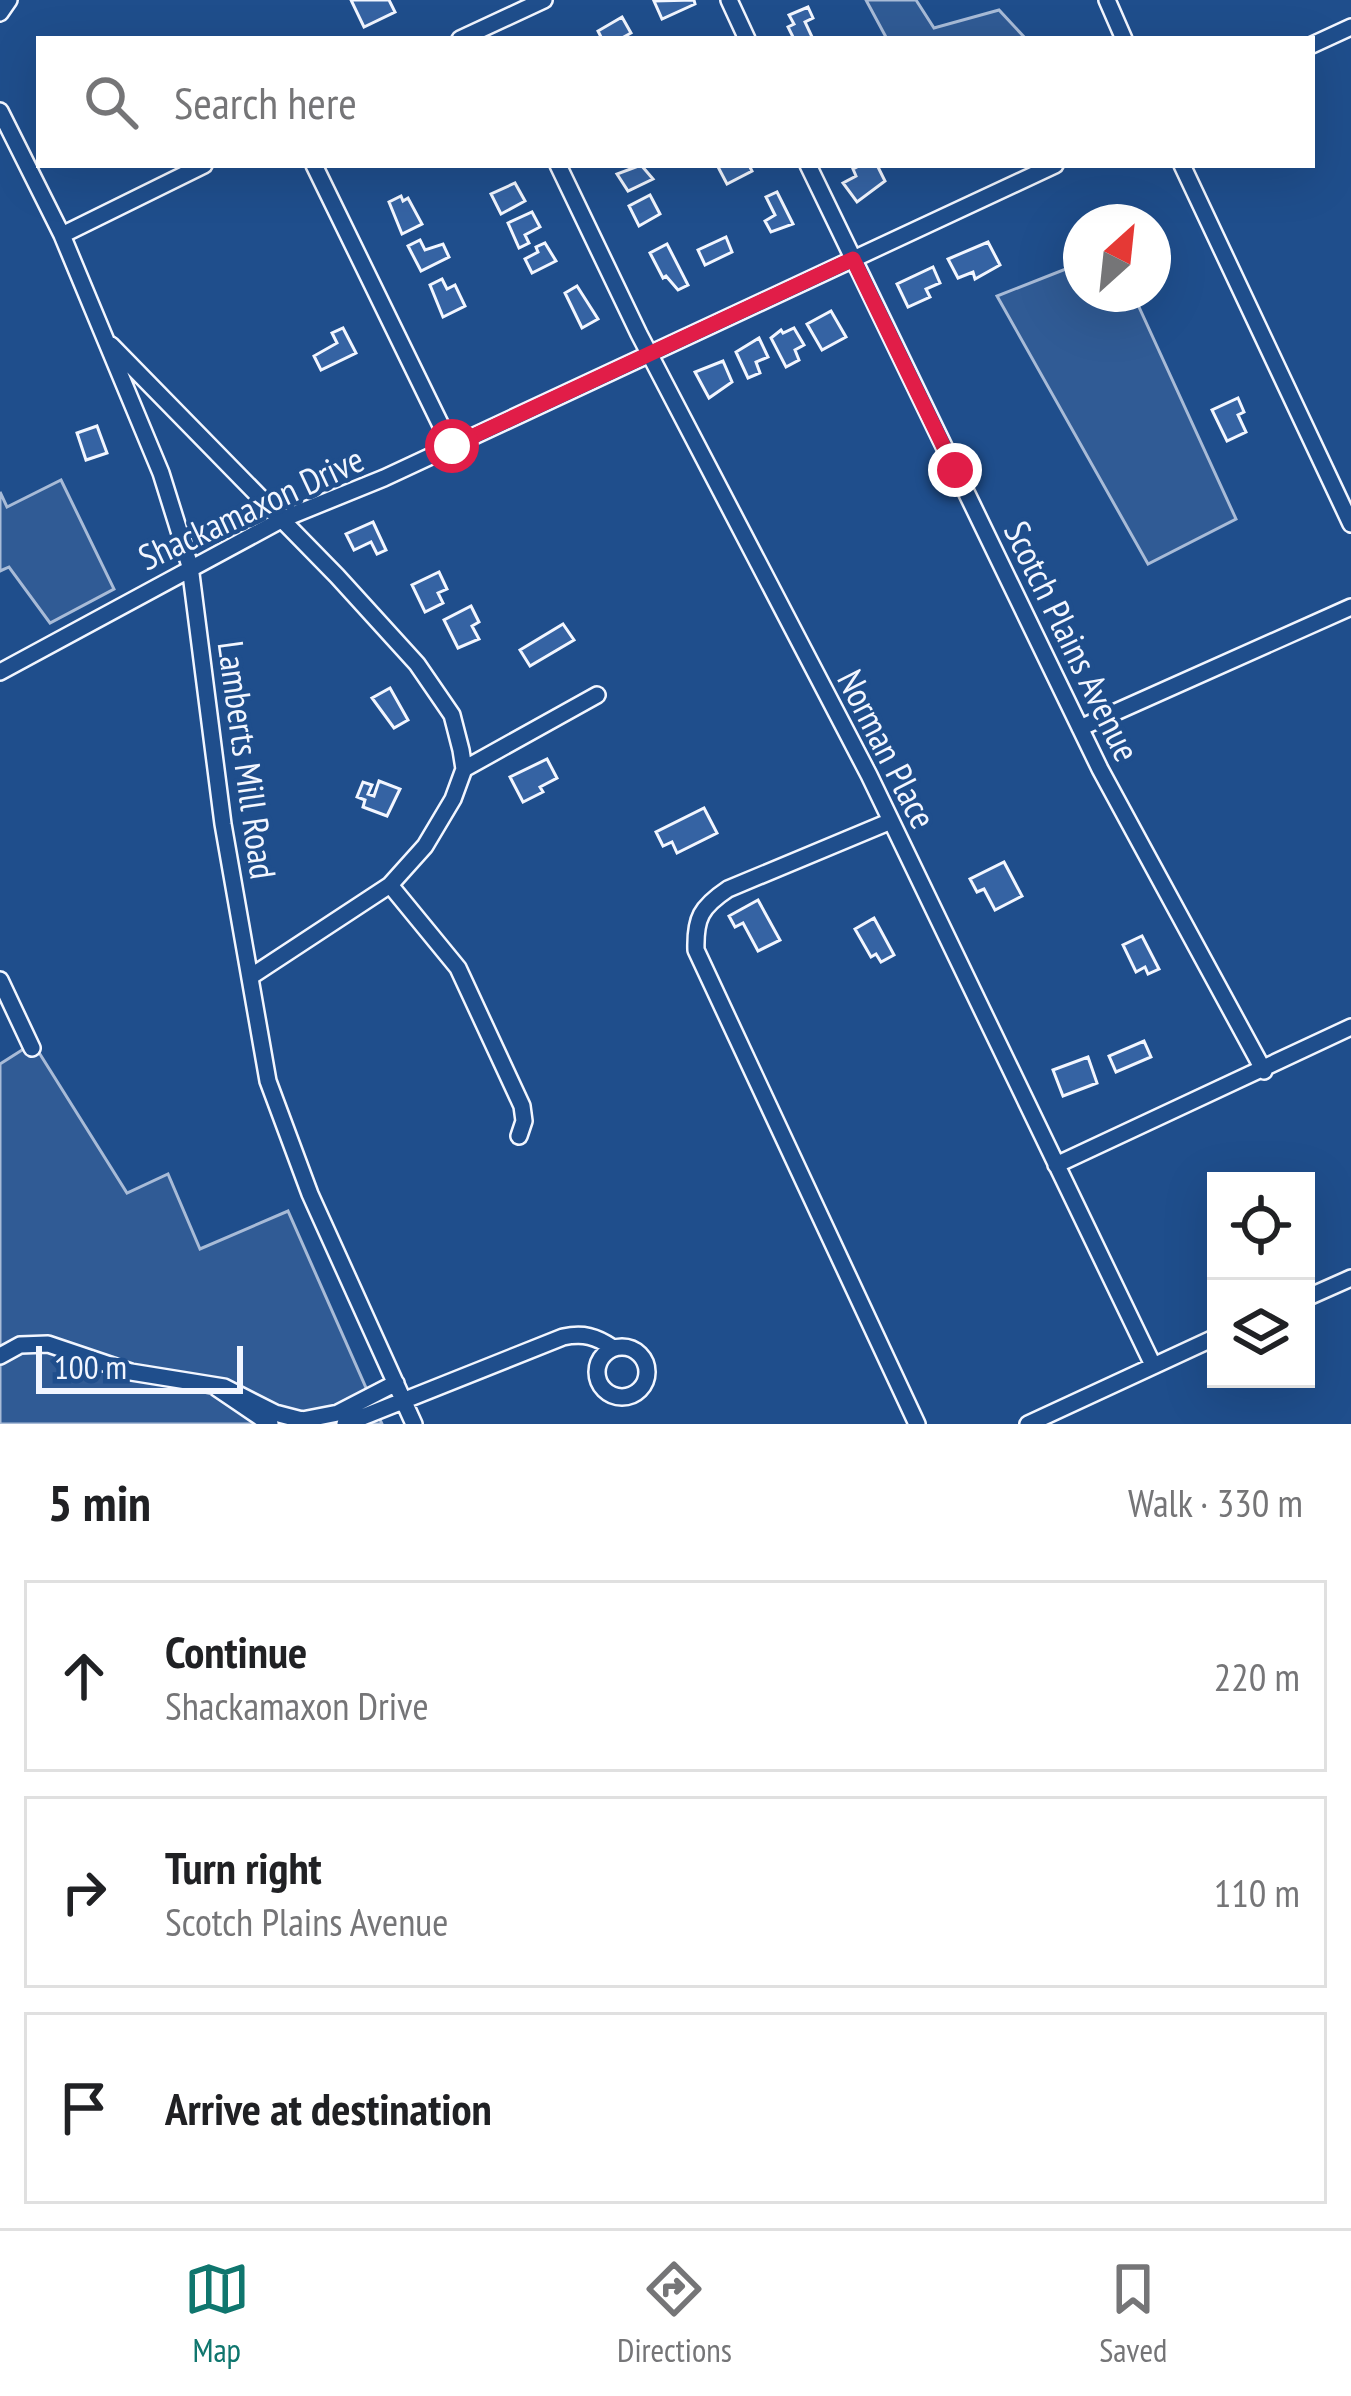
<!DOCTYPE html>
<meta charset="utf-8">
<style>
:root{--surface:#fff;--page:#f6f6f6;--text:#202124;--muted:#757577;--line:#e0e0e0;--accent:#0f766e}
body{margin:0;font-family:"PT Sans Narrow",sans-serif;background:var(--page);color:var(--text)}
.controls{position:absolute;right:36px;bottom:36px;display:grid;overflow:hidden;border-radius:0px;box-shadow:0 12px 48px #0002}
.controls button{width:108px;height:108px;display:grid;place-items:center;padding:0;border:0;border-bottom:3px solid var(--line);background:var(--surface);color:var(--text);font:60px sans-serif}
.compass{position:absolute;left:1063px;top:204px;width:108px;height:108px;border-radius:50%;background:var(--surface);box-shadow:0 12px 48px #0002;rotate:27deg}
.scale{position:absolute;left:36px;bottom:30px;width:207px;box-sizing:border-box;padding-left:12px;border:6px solid #f2f6ff;border-top:0;font-size:33px;line-height:42px;white-space:nowrap;color:#f2f6ff;-webkit-text-stroke:9px #1f4e8c;paint-order:stroke}
.stop{position:absolute;width:36px;height:36px;margin:-27px;border:9px solid #e11d48;border-radius:50%;background:#fff}
.stop.end{background:#e11d48;border-color:#fff;box-shadow:0 3px 12px #0008}
.list{margin:0;padding:0;list-style:none}
h2{display:flex;justify-content:space-between;align-items:center;height:156px;margin:0;padding:0 48px;font-size:51px}
h2 small{font-size:39px;font-weight:400;color:var(--muted)}
.list li{display:grid;grid-template-columns:78px 1fr auto;gap:36px;align-items:center;box-sizing:border-box;height:192px;margin:0 24px 24px;padding:0 24px;border:3px solid var(--line);border-radius:0px}
.list b{display:block;font-size:45px;white-space:nowrap}
.list p{margin:0;font-size:39px;white-space:nowrap;color:var(--muted)}
.list em{font-size:39px;font-style:normal;color:var(--muted)}
.icon{flex:none;width:66px;height:66px;fill:none;stroke:currentColor;stroke-width:2;stroke-linecap:round;stroke-linejoin:round}
.map{position:relative;flex:none;width:1351px;height:1424px;overflow:hidden}
.search{position:absolute;background:var(--surface);box-shadow:0 12px 48px #0002;left:36px;right:36px;top:36px;height:132px;display:flex;align-items:center;gap:30px;box-sizing:border-box;padding:0 42px;border-radius:0px;color:var(--muted);font-size:45px}
.sheet{height:804px;background:var(--surface)}
nav{display:flex;justify-content:space-around;align-items:center;box-sizing:border-box;height:168px;border-top:3px solid var(--line);background:var(--surface);font-size:33px;color:var(--muted)}
nav a{display:grid;justify-items:center;gap:6px}
nav .on{color:var(--accent)}
.map>svg:first-child{display:block}
.built{fill:#305b95;stroke:#a8bbd7;stroke-width:3}
.building{fill:#3563a3;stroke:#f2f6ff;stroke-width:3}
.lines{fill:none;stroke-linecap:round;stroke-linejoin:round}
.minor-casing{stroke:#f2f6ff;stroke-width:20}
.minor{stroke:#1f4e8c;stroke-width:15}
.route{stroke:#e11d48;stroke-width:15}
.labels{text-anchor:middle;stroke-width:9;stroke-linejoin:round;paint-order:stroke}
.street-label{font-size:36px;fill:#f2f6ff;stroke:#1f4e8c}
</style>
<div class="map">
<svg width="1351" height="1424" viewBox="0 0 1351 1424">
<rect width="100%" height="100%" fill="#1f4e8c"/>
<path class="built" d="M866,0H916L934,28L999,10L1026,39H887Z
M1081,263V294H1133L1236,519L1148,564L997,296Z
M61,480L114,589L50,623L9,567L0,571V492L7,507Z
M33,1043L127,1193L168,1174L200,1249L288,1211L382,1424H0V1064Z"/>
<path class="building" d="M351,0H389L395,12L364,27Z
M694,0L695,4L662,19L654,1Z
M808,7L813,18L805,22L813,39H794L788,27L794,24L789,15Z
M622,17L631,33L620,39H602L598,31Z
M641,165L653,179L628,191L617,174Z
M717,165H749L752,171L727,184Z
M861,165H877L885,181L857,202L843,183L856,176L853,169Z
M515,183L525,201L501,214L491,194Z
M777,192L793,224L771,232L765,221L775,215L766,197Z
M650,195L660,214L639,226L629,206Z
M401,196L403,201L408,198L422,224L402,234L389,202Z
M532,212L540,227L525,235L529,243L519,248L508,223Z
M726,237L732,252L705,265L698,250Z
M420,240L425,250L443,244L449,257L421,271L408,246Z
M988,242L1000,265L975,279L973,272L958,278L948,259Z
M545,243L556,261L532,273L525,259L538,252L536,247Z
M667,244L688,285L678,290L666,276L663,278L650,253Z
M933,267L940,283L926,289L930,297L908,307L897,284Z
M442,279L447,289L455,285L465,306L443,317L430,285Z
M577,286L598,319L582,328L565,293Z
M831,311L846,337L822,350L807,324Z
M343,328L356,353L321,370L314,356L337,343L332,333Z
M794,328L804,345L795,350L799,360L786,367L771,338L781,330L783,333Z
M759,338L768,357L756,362L760,373L748,378L736,352Z
M723,361L732,382L709,398L695,372Z
M1238,398L1244,412L1238,415L1246,432L1227,441L1212,410Z
M97,426L107,453L86,460L77,433Z
M373,522L386,550L377,554L371,542L354,550L346,534Z
M439,572L447,589L438,593L443,603L425,612L412,585Z
M471,606L479,622L472,626L479,639L458,648L444,620Z
M563,624L574,640L530,666L520,650Z
M390,688L408,720L394,728L372,698Z
M547,759L557,778L540,787L543,792L523,802L510,777Z
M379,781L400,789L387,816L363,807L365,800L357,797L363,782L372,785L368,794L374,796Z
M704,808L717,833L677,853L672,842L663,846L656,832Z
M1004,862L1022,896L995,910L984,889L977,892L970,879Z
M758,900L780,940L758,951L743,923L735,927L729,916Z
M874,918L894,955L881,962L876,954L871,957L855,929Z
M1142,936L1159,969L1148,974L1145,967L1136,972L1123,945Z
M1144,1041L1151,1057L1116,1072L1109,1056Z
M1088,1057L1097,1083L1063,1096L1053,1070Z"/>
<g class="lines">
<g class="minor-casing">
<path id="minor" d="M729,0L747,39
M1107,0L1124,39
M0,13L9,0
M460,39L544,0
M1312,45L1351,27
M0,111L62,235L161,473L190,566L223,824L268,1081L310,1194L414,1424
M314,165L451,446
M558,165L639,334L869,775L1153,1365
M808,165L1100,769L1264,1071
M1182,165L1351,524
M62,235L204,165
M111,345L337,576L417,664L452,715L461,750L464,769L453,799L425,846L390,885L250,977
M0,672L283,519L384,478L1055,165
M1080,728L1351,607
M464,769L597,695
M891,821L728,889C701,907 695,918 696,950L917,1424
M390,885L458,968L522,1106L524,1121L519,1136
M0,980L32,1048
M1056,1165L1351,1027
M1306,1298L1351,1278
M597 1372a25 25 0 1 1 50 0a25 25 0 1 1-50 0Z
M0,1356L20,1345L48,1344L131,1372L224,1387L275,1413L302,1420L338,1413L396,1383
M217,1388L270,1424
M345,1424L563,1337C583,1333 596,1336 613,1348
M1028,1424L1216,1337"/>
</g>
<use href="#minor" class="minor"/>
</g>
<g class="lines">
<path class="route" d="M452,446L853,259L955,470"/>
</g>
<g class="labels">
<g class="street-label">
<text transform="translate(251 508) rotate(-25)" y="13">Shackamaxon Drive</text>
<text transform="translate(1072 641) rotate(64)" y="13">Scotch Plains Avenue</text>
<text transform="translate(887 749) rotate(63)" y="13">Norman Place</text>
<text transform="translate(247 760) rotate(82)" y="13">Lamberts Mill Road</text>
</g>
</g>
</svg>
<div class="controls">
<button><svg class="icon" aria-label="locate" viewBox="0 0 24 24"><circle cx="12" cy="12" r="6"/><path d="M12 2v4M12 18v4M2 12h4M18 12h4"/></svg></button>
<button><svg class="icon" aria-label="layers" viewBox="0 0 24 24"><path d="M12 4l9 5-9 5-9-5zM3 14l9 5 9-5"/></svg></button>
</div>
<svg class="compass" viewBox="-18 -18 36 36"><path d="M0-13l5 13h-10z" fill="#e53935"/><path d="M0 13l5-13h-10z" fill="#757577"/></svg>
<div class="scale">100 m</div>
<div class="stop" style="left:452px;top:446px"></div>
<div class="stop end" style="left:955px;top:470px"></div>
<div class="search"><svg class="icon" aria-label="search" viewBox="0 0 24 24"><circle cx="10" cy="10" r="6"/><path d="M15 15l6 6"/></svg>Search here</div>
</div>
<section class="sheet">
<h2>5 min<small>Walk · 330 m</small></h2>
<ul class="list">
<li><svg class="icon" aria-label="ahead" viewBox="0 0 24 24"><path d="M12 20V5M6 11l6-6 6 6"/></svg><div><b>Continue</b><p>Shackamaxon Drive</p></div><em>220 m</em></li>
<li><svg class="icon" aria-label="right" viewBox="0 0 24 24"><path d="M7 20v-9h11M14 6l5 5-5 5"/></svg><div><b>Turn right</b><p>Scotch Plains Avenue</p></div><em>110 m</em></li>
<li><svg class="icon" aria-label="arrive" viewBox="0 0 24 24"><path d="M6 21V4h12l-3 4 3 4H6"/></svg><div><b>Arrive at destination</b></div></li>
</ul>
</section>
<nav>
<a class="on"><svg class="icon" aria-label="map" viewBox="0 0 24 24"><path d="M3 6l6-2 6 2 6-2v14l-6 2-6-2-6 2zM9 4v14M15 6v14"/></svg>Map</a>
<a><svg class="icon" aria-label="directions" viewBox="0 0 24 24"><path d="M12 3l9 9-9 9-9-9zM9 14v-3h6M13 9l2 2-2 2"/></svg>Directions</a>
<a><svg class="icon" aria-label="saved" viewBox="0 0 24 24"><path d="M7 4h10v16l-5-4-5 4z"/></svg>Saved</a>
</nav>
